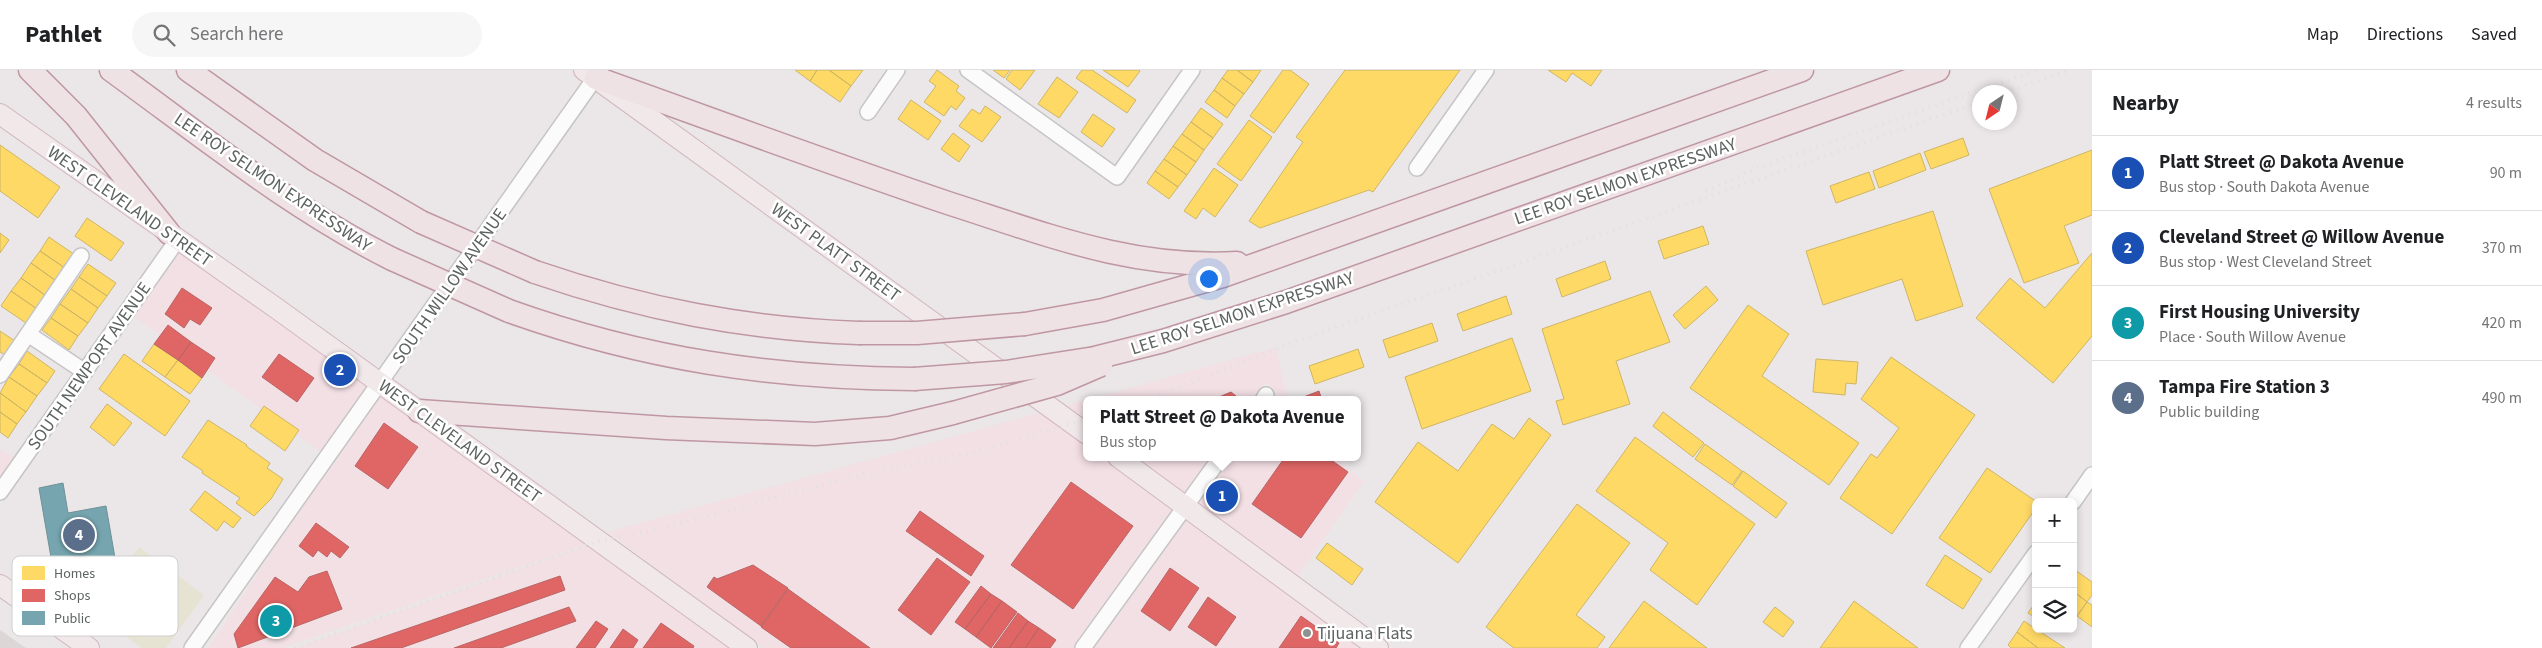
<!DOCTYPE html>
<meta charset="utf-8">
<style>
:root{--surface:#fff;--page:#f6f6f6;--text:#202124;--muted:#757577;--line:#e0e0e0;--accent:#8e918f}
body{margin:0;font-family:"Source Sans 3",sans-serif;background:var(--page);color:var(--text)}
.controls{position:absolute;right:15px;bottom:15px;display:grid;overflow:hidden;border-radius:8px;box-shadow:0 2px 8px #0003}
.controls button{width:45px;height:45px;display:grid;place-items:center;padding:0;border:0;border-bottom:1px solid var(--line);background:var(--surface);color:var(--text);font:25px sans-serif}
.compass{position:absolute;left:1972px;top:15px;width:45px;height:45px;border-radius:50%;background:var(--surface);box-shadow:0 2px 8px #0003;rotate:215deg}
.you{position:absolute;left:1208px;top:208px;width:18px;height:18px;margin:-12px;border:4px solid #fff;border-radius:50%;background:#1a73e8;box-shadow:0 0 0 8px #1a73e833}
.badge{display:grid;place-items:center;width:32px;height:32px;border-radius:50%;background:var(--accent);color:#fff;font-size:16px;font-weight:700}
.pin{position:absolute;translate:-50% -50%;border:2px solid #fff;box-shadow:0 1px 5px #0006}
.popup{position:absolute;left:1083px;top:326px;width:278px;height:65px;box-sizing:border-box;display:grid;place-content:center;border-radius:8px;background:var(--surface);filter:drop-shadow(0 1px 4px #0005);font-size:16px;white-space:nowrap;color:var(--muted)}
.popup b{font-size:19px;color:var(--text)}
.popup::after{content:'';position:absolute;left:50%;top:100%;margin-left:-10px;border:10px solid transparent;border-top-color:var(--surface)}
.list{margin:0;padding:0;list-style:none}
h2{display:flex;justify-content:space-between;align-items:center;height:65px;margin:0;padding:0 20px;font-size:21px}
h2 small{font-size:16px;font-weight:400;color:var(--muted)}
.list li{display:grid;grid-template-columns:32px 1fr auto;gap:15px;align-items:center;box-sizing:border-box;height:75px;padding:0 20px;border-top:1px solid var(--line)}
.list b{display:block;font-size:19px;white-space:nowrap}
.list p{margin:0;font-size:16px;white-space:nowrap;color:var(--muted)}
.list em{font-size:16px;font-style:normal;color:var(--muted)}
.icon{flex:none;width:28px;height:28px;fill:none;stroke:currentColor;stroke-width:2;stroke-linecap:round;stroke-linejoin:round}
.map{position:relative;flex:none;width:2092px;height:578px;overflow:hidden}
header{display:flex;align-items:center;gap:30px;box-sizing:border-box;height:70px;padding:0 25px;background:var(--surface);border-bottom:1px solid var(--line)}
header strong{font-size:24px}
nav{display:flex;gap:28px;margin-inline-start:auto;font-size:18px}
.search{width:350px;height:45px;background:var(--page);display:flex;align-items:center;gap:12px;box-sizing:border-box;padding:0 18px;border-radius:28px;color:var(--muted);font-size:19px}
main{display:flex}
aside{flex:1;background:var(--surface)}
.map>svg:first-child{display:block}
.commercial{fill:#f3e0e5}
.education{fill:#ddd6d7}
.green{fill:#e6e3d3}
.homes{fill:#ffd966;stroke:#ceb664}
.shops{fill:#e06666;stroke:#b86564}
.public{fill:#76a5af;stroke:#6e9197}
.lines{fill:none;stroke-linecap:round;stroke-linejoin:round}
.minor-casing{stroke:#c6c5c5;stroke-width:18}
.major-casing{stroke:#d1b7bf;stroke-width:22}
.highway-casing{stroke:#bf97a4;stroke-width:25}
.minor{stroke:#fcfbfb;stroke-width:15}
.major{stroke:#f1e8ea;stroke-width:20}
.highway{stroke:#eee2e5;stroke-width:22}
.rail{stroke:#e1e0e0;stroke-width:4;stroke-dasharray:1 6;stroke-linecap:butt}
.highway-bridge-casing{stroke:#bf97a4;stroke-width:25;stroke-linecap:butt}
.highway-bridge{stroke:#eee2e5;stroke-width:22}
.poi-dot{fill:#8e918f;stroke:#fff;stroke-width:2}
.labels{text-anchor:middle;stroke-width:5;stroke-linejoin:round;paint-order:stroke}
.street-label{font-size:18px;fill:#5c6360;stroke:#fff}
.poi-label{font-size:18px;fill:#5c6360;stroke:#fff;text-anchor:start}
.key{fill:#fff;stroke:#ced0cf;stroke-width:1}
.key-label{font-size:14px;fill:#5c6360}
</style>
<header>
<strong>Pathlet</strong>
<div class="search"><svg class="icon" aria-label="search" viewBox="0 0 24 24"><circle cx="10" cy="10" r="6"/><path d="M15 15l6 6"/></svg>Search here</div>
<nav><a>Map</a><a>Directions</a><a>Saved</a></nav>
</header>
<main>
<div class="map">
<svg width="2092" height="578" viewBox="0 0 2092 578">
<rect width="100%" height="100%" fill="#ebe6e7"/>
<path class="commercial" d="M177,174L375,317L325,385L129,243Z
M1276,277L1287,330H1273L1278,322L1265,313L1253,330H1088Z
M378,319L593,472L282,578H209Z
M1087,330V353L1065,336Z
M1042,342L1087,376V387H1102L1173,440L1073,578H764L608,462Z
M0,379L19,392L0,418Z
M1133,387H1211L1183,425Z
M1231,387H1334L1364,411L1297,507L1197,434Z
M1186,449L1287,523L1285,525L1358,575L1356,578H1093Z
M599,471L747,578H296Z"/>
<path class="education" d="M0,560L26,578H0Z"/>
<path class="green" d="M139,477L204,525L166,578H142L92,542Z"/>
<path class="homes" d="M795,0H817L810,11Z
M817,0H829L851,16L840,32L810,11Z
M829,0H863L851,16Z
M937,0L959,16L956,21L965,28L956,40L951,36L944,46L924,32L936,16L929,11Z
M993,0H1010L1004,8Z
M1012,0H1035L1020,20L1006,9Z
M1082,0H1092L1136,30L1127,43L1076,8Z
M1103,0H1138L1140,1L1128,17Z
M1228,0H1237L1253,12L1244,24L1222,8Z
M1237,0H1261L1253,12Z
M1283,0H1290L1309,14L1274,63L1250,46Z
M1345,0H1460L1373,122L1369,120L1260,158L1249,151L1303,72L1296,67Z
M1548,0H1602L1591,16L1572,3L1566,12Z
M1057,7L1078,22L1059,48L1038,34Z
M1222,8L1244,24L1235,36L1214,20Z
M1214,20L1235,36L1227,48L1205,32Z
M911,30L941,51L928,70L898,49Z
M985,36L1001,47L982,72L959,56L972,39L980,44Z
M1201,38L1223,54L1213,68L1191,52Z
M1093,44L1115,59L1102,77L1081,62Z
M1249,50L1272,67L1241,111L1217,94Z
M1191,52L1213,68L1204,80L1182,64Z
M953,63L970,76L959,92L941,79Z
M1182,64L1204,80L1196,92L1173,76Z
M1963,68L1969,85L1931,99L1924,82Z
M0,75L60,117L38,148L0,121Z
M1173,76L1196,92L1187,105L1164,89Z
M2092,80V145L2064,156L2079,193L2024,213L1989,119Z
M1920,83L1926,100L1879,118L1873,101Z
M1164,89L1187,105L1178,117L1155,101Z
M1214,98L1238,115L1215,147L1203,138L1196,149L1184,141Z
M1155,101L1178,117L1169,129L1147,113Z
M1869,102L1875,119L1836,133L1830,116Z
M1933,141L1963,236L1916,251L1902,209L1823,235L1806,181Z
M87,148L124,173L111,191L75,166Z
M1703,156L1709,174L1664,189L1658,171Z
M0,163L9,170L0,183Z
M49,167L78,187L68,200L40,181Z
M40,181L68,200L59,213L31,193Z
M2092,183V266L2053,313L1976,248L2010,208L2045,238Z
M1605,191L1611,209L1562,227L1556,209Z
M31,193L59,213L49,228L21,208Z
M88,194L116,213L107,226L79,207Z
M79,207L107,226L98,238L71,219Z
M21,208L49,228L40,241L11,221Z
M1706,216L1718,230L1685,259L1673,245Z
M71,219L98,238L88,253L60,234Z
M11,221L40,241L29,255L1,236Z
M1650,221L1670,272L1616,291L1630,334L1563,355L1556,331L1564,329L1542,259Z
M1506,226L1512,244L1463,261L1457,244Z
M60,234L88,253L78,266L51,248Z
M1748,235L1789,264L1762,306L1859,373L1829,415L1690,318Z
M51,248L78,266L69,280L42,260Z
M1432,253L1438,271L1389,288L1383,270Z
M0,261L18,273L8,287L0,282Z
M1512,268L1531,321L1422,359L1405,307Z
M154,274L178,290L165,307L142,291Z
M1358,279L1364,297L1315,314L1309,296Z
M27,281L55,301L47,313L19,294Z
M124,284L190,331L165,366L99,319Z
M1891,287L1975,345L1892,464L1840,428L1871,384L1877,388L1899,358L1861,329Z
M1816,289L1858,292L1856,314L1846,313L1845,325L1813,322Z
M178,290L202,308L190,324L165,307Z
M19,294L47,313L37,326L9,307Z
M9,307L37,326L26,342L0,323Z
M0,323L26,342L17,354L0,342Z
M107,334L132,353L114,376L90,357Z
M264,336L299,360L285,381L250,356Z
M0,342L17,354L8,368L0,362Z
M1663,342L1704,373L1693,387L1653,356Z
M1529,348L1551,365L1458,493L1375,432L1418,372L1458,401L1492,354L1514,369Z
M208,350L247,375L246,376L270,393L267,398L283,409L271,429L254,446L236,433L240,428L202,403L203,401L182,387Z
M1635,367L1755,454L1697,535L1650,500L1668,473L1596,421Z
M1705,374L1742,401L1732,415L1695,389Z
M1987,398L2037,432L2036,438L1990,503L1939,468Z
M1743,401L1787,433L1776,448L1733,416Z
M205,421L241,448L233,458L224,451L217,461L190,440Z
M1577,434L1630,473L1576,545L1605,567L1597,578H1514L1486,557Z
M1327,473L1363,499L1352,515L1316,488Z
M1945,485L1982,509L1963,539L1926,515Z
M2075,500L2092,512V525L2087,532L2073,521Z
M2073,521L2087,532L2077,546L2073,544Z
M1644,531L1707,578H1609Z
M1854,531L1918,578H1820Z
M2036,532V548L2028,543Z
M2087,532L2092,535V557L2077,546Z
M1775,537L1794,552L1783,567L1763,552Z
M2024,551L2036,559L2065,578H2038L2017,562Z
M2017,562L2038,578H2011L2008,575Z"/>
<path class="shops" d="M182,218L212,238L200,255L190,249L184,258L165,244Z
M168,255L191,272L178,290L154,274Z
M191,272L215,288L202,308L178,290Z
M279,284L314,308L297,332L262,307Z
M1319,321L1322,330H1302L1301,328Z
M1231,322L1236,326L1233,330H1212Z
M384,353L418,377L388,419L355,396Z
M1285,387H1327L1348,402L1301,468L1252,434Z
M1071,412L1133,456L1073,539L1011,495Z
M920,441L984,486L971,506L906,461Z
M316,453L349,477L340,488L331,481L327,487L318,480L313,487L299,476Z
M937,488L970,512L931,565L898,540Z
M753,495L788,518L761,556L707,517L714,507L717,509Z
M1170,498L1199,518L1170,561L1141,541Z
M327,501L342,539L238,578L234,564L275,507L298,522L309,507Z
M560,506L565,520L401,578H351Z
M981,516L991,524L965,559L955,552Z
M788,519L870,578H791L761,557Z
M991,524L1002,531L976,567L965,559Z
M1208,527L1236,547L1216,576L1188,557Z
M1002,531L1017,542L991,578L976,567Z
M569,537L576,551L501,578H454Z
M1018,543L1028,551L1009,578H993Z
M1301,546L1339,573L1336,578H1279Z
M596,551L608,559L595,578H576Z
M1028,551L1039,558L1025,578H1009Z
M661,553L694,576L693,578H643Z
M1039,558L1056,570L1050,578H1025Z
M623,559L638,570L633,578H610Z"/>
<path class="public" d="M63,413L68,443L106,436L115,488L53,499L39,418Z"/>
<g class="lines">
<g class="minor-casing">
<path id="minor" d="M968,0L1117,107L1192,0
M868,42L897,0
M1417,98L1486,0
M28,264L81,186
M0,305L28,264L85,302
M1263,330L1266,325
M0,422L178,169
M2073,432L2092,405
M192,578L600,1
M1083,578L1221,387
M1968,578L2036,483"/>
</g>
<g class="major-casing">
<path id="major" d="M584,0L1087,364
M0,44L276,238L747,578
M1118,387L1378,578
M0,515L89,578"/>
</g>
<g class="highway-casing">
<path id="highway" d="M30,0L76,46L169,163
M111,0C202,66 292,139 392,189
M188,0L315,90L421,152
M596,8C714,50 832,94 951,134C1048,165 1133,199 1237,193
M535,202C643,239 746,259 859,263
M509,241C644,289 770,308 914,309
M1025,254L1103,240L1223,206L1802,0
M1095,288L1163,271L1286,232L1938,0
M419,341L666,358L815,364L890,358L953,343"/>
</g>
<use href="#minor" class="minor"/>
<use href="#major" class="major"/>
<use href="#highway" class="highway"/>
<path class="rail" d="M2005,22L2070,0
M1706,121L1757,98L2037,0
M1146,330L1305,268L1980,32
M295,578L599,471L647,462L872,402L971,383L1087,349"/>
<g class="highway-bridge-casing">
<path id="highway-bridge" d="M421,152L535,202
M392,189L509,241
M859,263H917L1025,254
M914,309L1006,302L1095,288
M953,343L1057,314L1101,295"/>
</g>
<use href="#highway-bridge" class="highway-bridge"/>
</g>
<circle class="poi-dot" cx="1307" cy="563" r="5"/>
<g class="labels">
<g class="street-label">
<text transform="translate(1625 111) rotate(-19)" y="6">LEE ROY SELMON EXPRESSWAY</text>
<text transform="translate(273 112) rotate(34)" y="6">LEE ROY SELMON EXPRESSWAY</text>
<text transform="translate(130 136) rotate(35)" y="6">WEST CLEVELAND STREET</text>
<text transform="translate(836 182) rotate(36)" y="6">WEST PLATT STREET</text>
<text transform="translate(449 216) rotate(-55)" y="6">SOUTH WILLOW AVENUE</text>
<text transform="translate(1242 243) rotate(-18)" y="6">LEE ROY SELMON EXPRESSWAY</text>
<text transform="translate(89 296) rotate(-55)" y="6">SOUTH NEWPORT AVENUE</text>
<text transform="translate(460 371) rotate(36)" y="6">WEST CLEVELAND STREET</text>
</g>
<g class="poi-label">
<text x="1317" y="569">Tijuana Flats</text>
</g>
</g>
<rect x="12" y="486" width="166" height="80" rx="8" class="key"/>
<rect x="22" y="496" width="23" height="14" fill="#ffd966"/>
<rect x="22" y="519" width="23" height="13" fill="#e06666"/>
<rect x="22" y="541" width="23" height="14" fill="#76a5af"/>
<g class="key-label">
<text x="54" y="508">Homes</text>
<text x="54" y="530">Shops</text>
<text x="54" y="553">Public</text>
</g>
</svg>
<div class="controls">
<button>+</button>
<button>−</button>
<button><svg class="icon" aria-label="layers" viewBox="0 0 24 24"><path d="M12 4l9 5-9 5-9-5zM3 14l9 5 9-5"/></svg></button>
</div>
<svg class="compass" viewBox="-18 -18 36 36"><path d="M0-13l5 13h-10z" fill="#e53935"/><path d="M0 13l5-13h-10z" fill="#757577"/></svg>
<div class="you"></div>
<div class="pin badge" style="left:1222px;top:426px;background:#1a4fb4">1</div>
<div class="popup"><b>Platt Street @ Dakota Avenue</b>Bus stop</div>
<div class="pin badge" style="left:340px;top:300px;background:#1a4fb4">2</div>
<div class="pin badge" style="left:276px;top:551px;background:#0f9aa8">3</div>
<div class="pin badge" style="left:79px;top:465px;background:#5c6f8a">4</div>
</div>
<aside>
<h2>Nearby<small>4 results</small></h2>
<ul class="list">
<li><span class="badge" style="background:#1a4fb4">1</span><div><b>Platt Street @ Dakota Avenue</b><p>Bus stop · South Dakota Avenue</p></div><em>90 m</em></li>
<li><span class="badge" style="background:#1a4fb4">2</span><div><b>Cleveland Street @ Willow Avenue</b><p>Bus stop · West Cleveland Street</p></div><em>370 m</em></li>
<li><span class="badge" style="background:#0f9aa8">3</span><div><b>First Housing University</b><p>Place · South Willow Avenue</p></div><em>420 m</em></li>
<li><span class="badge" style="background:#5c6f8a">4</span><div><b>Tampa Fire Station 3</b><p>Public building</p></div><em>490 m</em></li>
</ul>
</aside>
</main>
